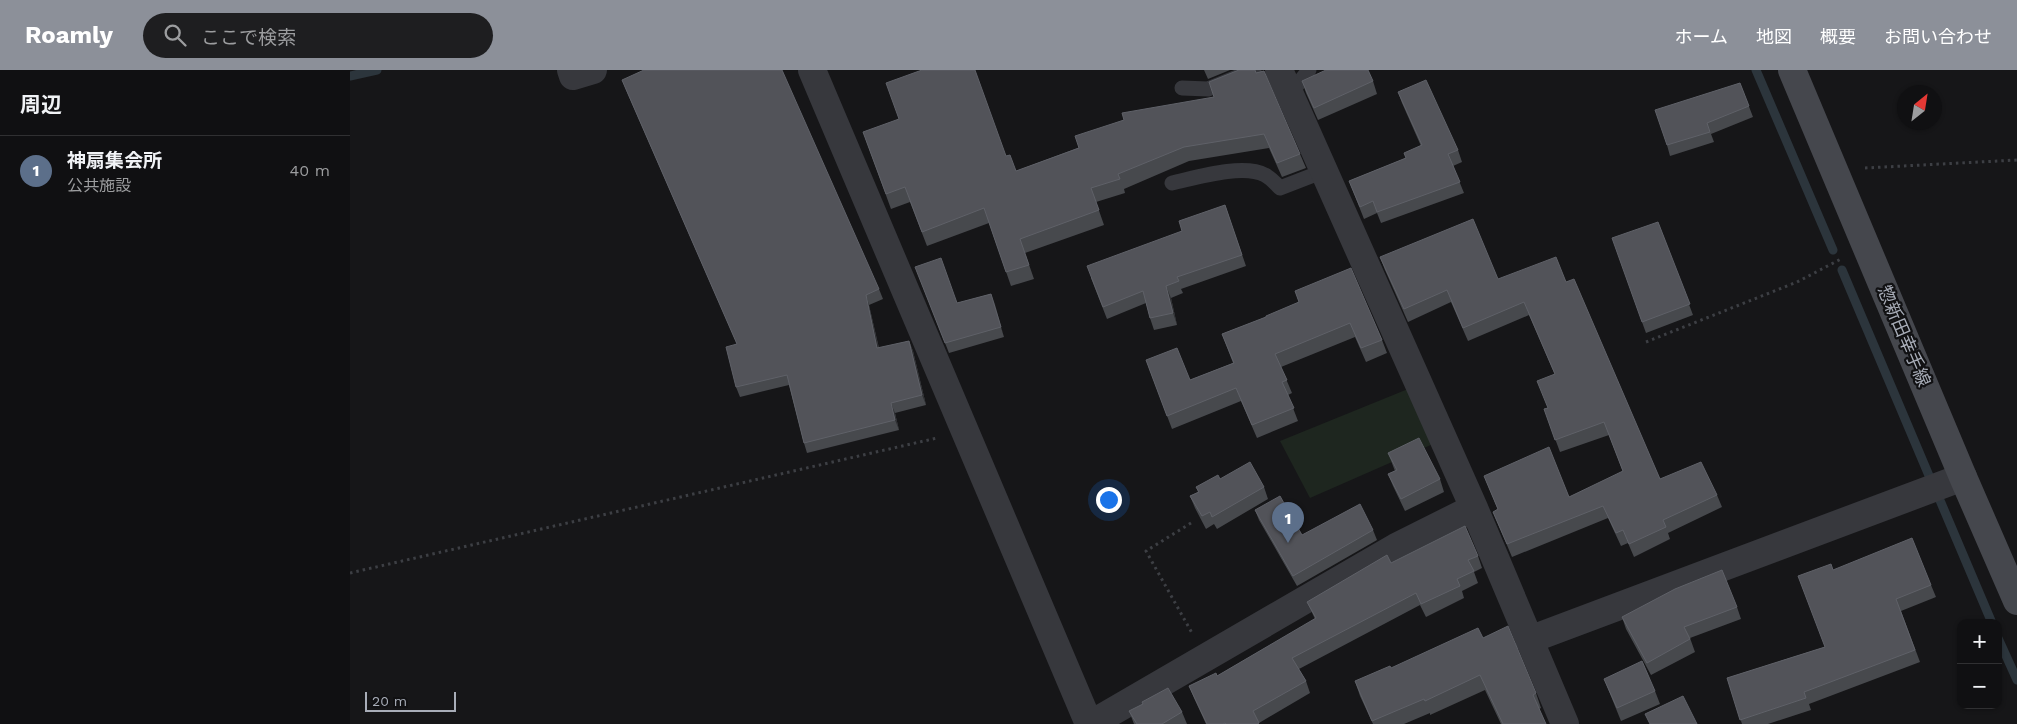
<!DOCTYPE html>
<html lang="ja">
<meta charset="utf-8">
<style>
:root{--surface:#101012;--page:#1e1e20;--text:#f1f3f6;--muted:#9c9d9f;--line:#303032;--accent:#8c9099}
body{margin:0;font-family:"Work Sans","Noto Sans JP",sans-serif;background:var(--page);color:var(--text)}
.controls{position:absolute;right:15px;bottom:15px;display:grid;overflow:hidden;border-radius:10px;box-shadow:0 1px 4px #0004}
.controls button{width:45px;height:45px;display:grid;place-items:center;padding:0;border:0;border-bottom:1px solid var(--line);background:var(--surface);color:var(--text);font:25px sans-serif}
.compass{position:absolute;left:1547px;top:15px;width:45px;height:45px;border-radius:50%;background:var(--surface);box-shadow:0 1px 4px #0004;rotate:30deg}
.scale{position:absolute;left:15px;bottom:12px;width:91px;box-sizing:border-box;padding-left:5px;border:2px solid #a8adb8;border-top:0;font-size:14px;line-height:18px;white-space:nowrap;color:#a8adb8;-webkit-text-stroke:4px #111113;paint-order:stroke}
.you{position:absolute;left:758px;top:429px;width:18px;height:18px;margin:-12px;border:4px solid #fff;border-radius:50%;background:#1a73e8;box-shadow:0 0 0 8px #1a73e833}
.badge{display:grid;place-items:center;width:32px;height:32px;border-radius:50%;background:var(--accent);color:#fff;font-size:16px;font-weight:700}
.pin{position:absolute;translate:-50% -41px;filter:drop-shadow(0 1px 2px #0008)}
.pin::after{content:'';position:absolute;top:26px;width:18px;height:15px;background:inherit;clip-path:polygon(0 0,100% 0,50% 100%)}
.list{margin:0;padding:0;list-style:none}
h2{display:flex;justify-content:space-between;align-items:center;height:65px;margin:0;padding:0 20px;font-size:21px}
h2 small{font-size:16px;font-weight:400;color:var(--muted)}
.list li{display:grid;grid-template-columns:32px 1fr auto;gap:15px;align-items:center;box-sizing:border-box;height:70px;padding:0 20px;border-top:1px solid var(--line)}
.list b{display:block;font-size:19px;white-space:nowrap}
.list p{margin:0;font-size:16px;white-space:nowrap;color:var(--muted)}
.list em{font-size:16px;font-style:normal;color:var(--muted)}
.icon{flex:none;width:28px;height:28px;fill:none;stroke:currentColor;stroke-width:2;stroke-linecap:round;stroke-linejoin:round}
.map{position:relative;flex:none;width:1667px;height:654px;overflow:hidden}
header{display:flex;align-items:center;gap:30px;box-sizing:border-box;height:70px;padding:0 25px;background:var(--accent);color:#fff}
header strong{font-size:24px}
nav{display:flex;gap:28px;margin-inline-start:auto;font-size:18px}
.search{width:350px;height:45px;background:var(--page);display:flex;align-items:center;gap:12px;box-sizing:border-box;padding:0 18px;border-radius:28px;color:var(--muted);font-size:19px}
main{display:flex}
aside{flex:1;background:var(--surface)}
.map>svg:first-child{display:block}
.green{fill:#1e261f}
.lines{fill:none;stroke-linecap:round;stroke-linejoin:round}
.stream{stroke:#2c353c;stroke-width:9}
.path{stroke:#3d3f44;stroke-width:3;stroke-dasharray:2.5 4;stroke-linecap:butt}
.service{stroke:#37383d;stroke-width:15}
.minor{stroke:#37383d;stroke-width:28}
.secondary{stroke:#45474d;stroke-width:28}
.wall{fill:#47494d}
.shaded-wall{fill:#2f3033}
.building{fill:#525359;stroke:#5f6168}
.labels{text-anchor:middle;stroke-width:4.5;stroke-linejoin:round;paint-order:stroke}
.street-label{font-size:18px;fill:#a8adb8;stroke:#111113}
</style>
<header>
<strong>Roamly</strong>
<div class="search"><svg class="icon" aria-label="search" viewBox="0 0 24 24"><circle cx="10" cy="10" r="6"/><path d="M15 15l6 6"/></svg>ここで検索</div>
<nav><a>ホーム</a><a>地図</a><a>概要</a><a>お問い合わせ</a></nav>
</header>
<main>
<aside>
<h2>周辺<small></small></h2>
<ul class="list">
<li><span class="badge" style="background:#5c6f8a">1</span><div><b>神扇集会所</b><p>公共施設</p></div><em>40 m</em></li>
</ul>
</aside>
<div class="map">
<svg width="1667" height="654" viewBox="0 0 1667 654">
<rect width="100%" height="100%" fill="#161618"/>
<path class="green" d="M1058,319L1083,374L960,428L930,371Z"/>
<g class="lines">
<path class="stream" d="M1406,0L1483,180
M0,6L27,0
M1492,200L1580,408
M1589,428L1642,553
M1648,568L1667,610"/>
<path class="path" d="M1515,98L1667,90
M1296,272L1447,212L1491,189
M841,453L796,481L842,563
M0,503L587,368"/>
<path class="service" d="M832,18L858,19L904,0
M940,24L959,0
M822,113C845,108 893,93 915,105C921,108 926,114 930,118L974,101"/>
<path class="minor" d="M221,0L223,6L243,0
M462,0L739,654
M929,0L1124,438L1215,654
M1179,570L1613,407
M741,654L1046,477L1124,438"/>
<path class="secondary" d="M1442,0L1613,407L1667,531"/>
</g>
<path class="wall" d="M854,0H880L858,9Z
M272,10L529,219L533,229L519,235L529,278L559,271L563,281L576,335L545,343L549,360L457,383L454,373L439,315L390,327L386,317L387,274L276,20Z
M952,11H1023L1027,24L968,50L956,23Z
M1390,13L1403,47L1361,64L1364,72L1320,86L1317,75Z
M1048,22L1108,80L1112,92L1103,96L1114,123L1031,153L1027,143L1014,149L999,111L1056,88L1071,76L1052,33Z
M864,27L950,84L956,98L932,107L919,78L839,91L774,119L775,123L746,132L754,155L675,183L684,209L661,216L639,153L577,176L560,132L541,139L513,62L657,86L666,101Z
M875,135L896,196L831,219L833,223L821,228L827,255L804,260L800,248L796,233L757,249L741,208L832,161Z
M1308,152L1343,245L1296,263L1292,252Z
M1030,187L1148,209L1216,212L1310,409L1367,425L1372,437L1318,463L1320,469L1284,487L1278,473L1271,476L1258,448L1162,487L1143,442L1148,440L1134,406L1219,427L1273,402L1259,365L1210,382L1194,339L1198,338L1205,305L1179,245L1118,271L1101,232L1058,252L1035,200Z
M569,207L607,233L641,224L654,267L599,283Z
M945,221L1032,270L1037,283L1016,292L1005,267L931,297L942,323L938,325L948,351L907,368L891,331L822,359L796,290L840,310L883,293L872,264L916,247L949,232Z
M1038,383L1090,409L1094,422L1055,441L1043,416L1038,404L1045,401Z
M870,409L914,417L918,429L867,459L864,454L856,459L845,438L840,426L848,422L846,417Z
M905,440L952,465L1023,460L1027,470L947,516L909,450Z
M1128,486L1132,498L1124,502L1128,513L1112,521L1114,528L1076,547L1070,535L949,599L956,611L960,623L909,653V654H856L844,628L839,616L867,606L965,549L957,532L1041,493Z
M1483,500L1581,515L1586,527L1551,541L1570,592L1459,634L1461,640L1418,654H1392L1377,608L1475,577Z
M1387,537L1391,549L1340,568L1345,582L1301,605L1276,559L1272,547Z
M1133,568L1186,623L1191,638L1189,639L1196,654H1151L1135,620L1080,645V643L1054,654H1023L1010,626L1005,611Z
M1254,609L1305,621L1310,634L1271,651Z
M779,641L832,642L837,654H784Z"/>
<path class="shaded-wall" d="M816,216L821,228L827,255L823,243Z
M641,224L645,234L654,267L651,257Z
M516,225L519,235L531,288L527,278Z
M559,271L563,281L576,335L572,325Z
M541,333L545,343L549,360L545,350Z"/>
<path class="building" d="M294,0H432L529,219L516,225L527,278L559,271L572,325L541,333L545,350L454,373L437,305L386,317L376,277L387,274L272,10Z
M572,0H625L656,86L660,85L666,101L729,78L725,66L774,50L772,43L864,27L859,12L889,0H905L906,3L914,1L950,84L927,93L914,64L834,77L768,104L770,109L741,118L749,140L670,169L679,195L656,202L634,138L572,162L555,117L536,124L513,62L549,49L536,13Z
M976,0H1018L1023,11L964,38L952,11Z
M1076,10L1108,80L1098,84L1110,112L1027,142L1023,131L1010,137L999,111L1056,88L1054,83L1072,75L1048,22Z
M1390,13L1399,36L1357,53L1360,62L1317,75L1305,40Z
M875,135L892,185L827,207L829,211L816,216L823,243L800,248L793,221L753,237L737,196L832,161L829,151Z
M1123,149L1148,209L1206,187L1216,212L1224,209L1310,409L1351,392L1367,425L1313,450L1316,457L1279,474L1273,460L1266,463L1253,436L1157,474L1143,442L1148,439L1134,406L1199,377L1219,427L1273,401L1254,352L1205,370L1194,339L1198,338L1187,311L1205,304L1174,232L1113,258L1097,220L1054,239L1030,187Z
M1308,152L1340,234L1292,252L1262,168Z
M591,188L607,233L641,224L651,257L595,273L565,197Z
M1001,198L1032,270L1011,278L1000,253L925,284L937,310L932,312L944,338L902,355L886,318L817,346L796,290L827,278L840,310L884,293L872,264L916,247V246L949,232L945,221Z
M1069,368L1090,409L1051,429L1038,404L1047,400L1038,383Z
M900,392L914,417L862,447L860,442L852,446L840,426L849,422L846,417L868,405L870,409Z
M930,426L952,465L1010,434L1023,460L943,506L905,440Z
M1115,456L1128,486L1118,490L1124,501L1107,509L1110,516L1071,534L1066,523L942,588L956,611L903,641L909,653L907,654H876L875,653L873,654H857L839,616L866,603L867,606L966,548L957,532L1037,485L1041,493Z
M1562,468L1581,515L1546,529L1565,580L1454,622L1456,628L1390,650L1377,608L1475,577L1448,506L1481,494L1483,500Z
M1372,500L1387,537L1334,557L1340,569L1297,593L1272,547L1325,519Z
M1158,556L1186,623L1183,625L1196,654H1153L1130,605L1075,631L1074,629L1022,651L1005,611L1040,596L1041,598L1128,558L1133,568Z
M1292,591L1305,621L1267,638L1254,609Z
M818,618L832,642L812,654H787L779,641L793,634L792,632Z
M1333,626L1347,654H1300L1295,644Z"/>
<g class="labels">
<g class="street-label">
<text transform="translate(1554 266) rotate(67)" y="6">惣新田幸手線</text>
</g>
</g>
</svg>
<div class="controls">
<button>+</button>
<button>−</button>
</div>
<svg class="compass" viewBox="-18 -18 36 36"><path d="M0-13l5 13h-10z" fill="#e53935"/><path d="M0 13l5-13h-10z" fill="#9c9d9f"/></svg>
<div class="scale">20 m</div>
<div class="you"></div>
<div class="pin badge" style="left:938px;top:473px;background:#5c6f8a">1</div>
</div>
</main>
